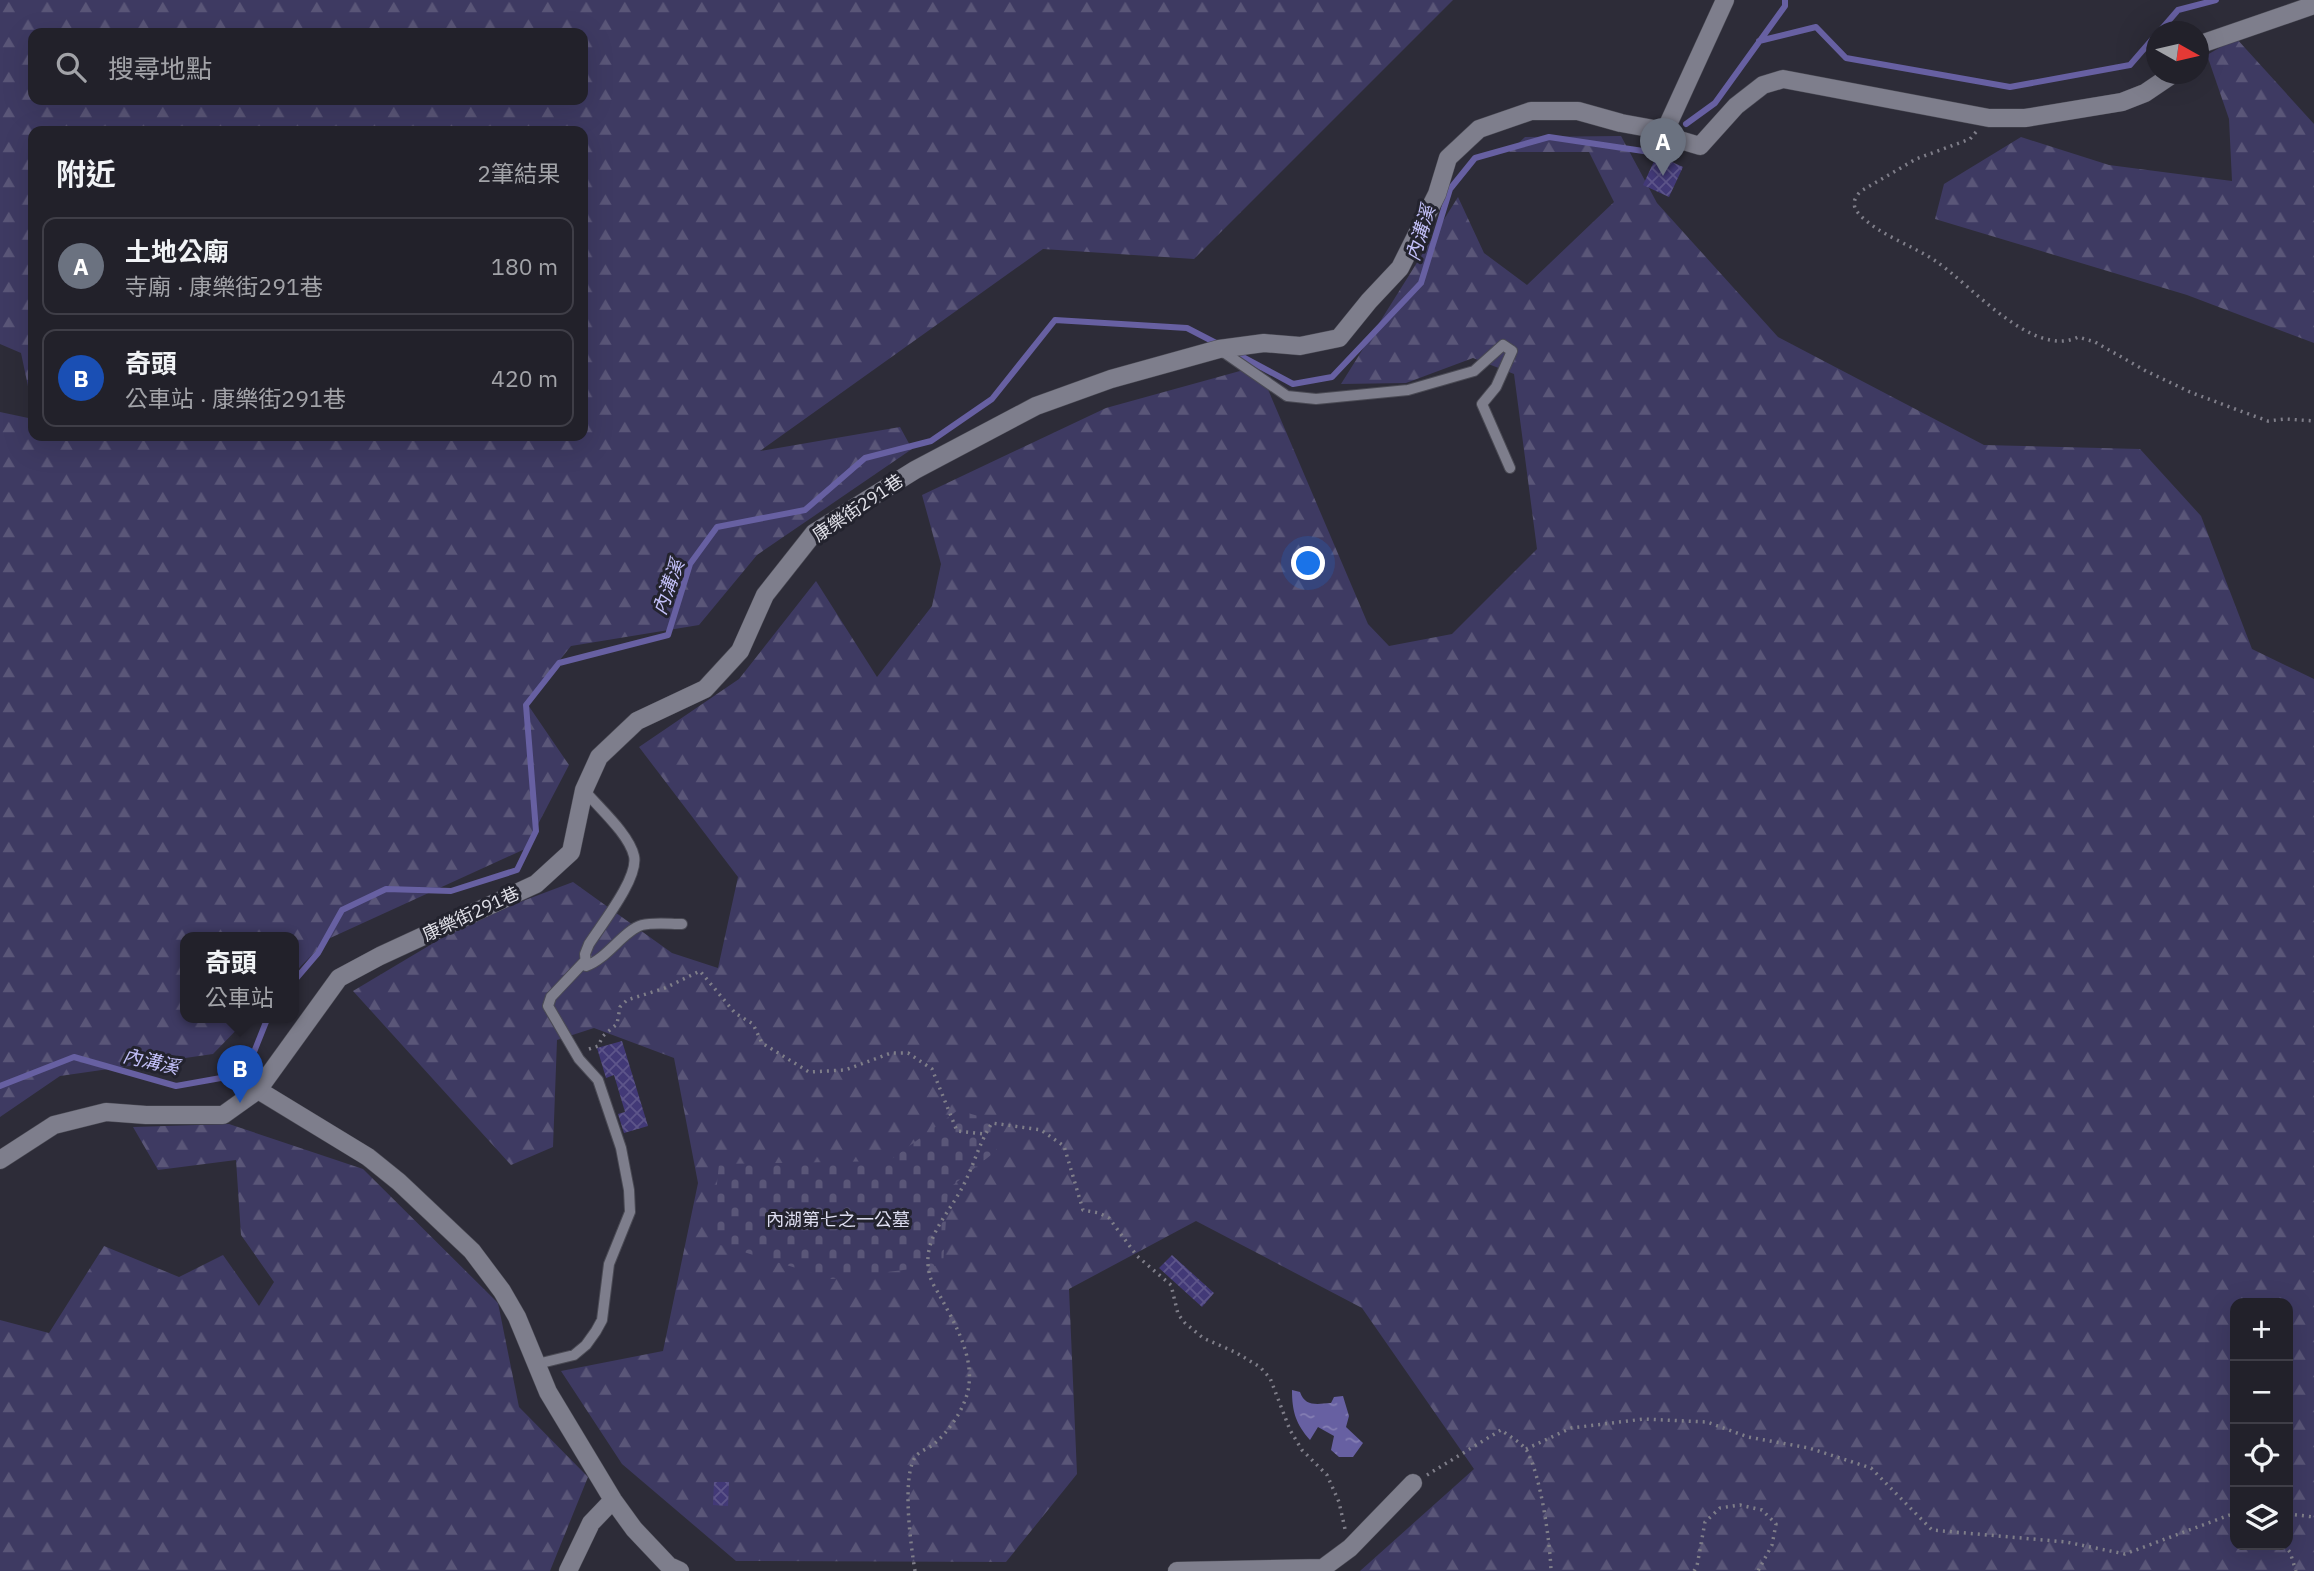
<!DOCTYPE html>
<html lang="zh-TW">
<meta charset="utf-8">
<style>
:root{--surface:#22212a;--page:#2e2e36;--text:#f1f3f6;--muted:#a2a3a8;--line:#3f3e47;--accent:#b3adf9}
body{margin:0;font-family:"IBM Plex Sans","Noto Sans TC",sans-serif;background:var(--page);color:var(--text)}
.controls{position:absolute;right:21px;bottom:21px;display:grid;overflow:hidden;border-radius:14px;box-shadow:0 7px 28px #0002}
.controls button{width:63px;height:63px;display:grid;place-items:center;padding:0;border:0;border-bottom:2px solid var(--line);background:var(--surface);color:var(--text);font:35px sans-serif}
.compass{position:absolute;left:2146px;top:21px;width:63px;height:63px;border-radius:50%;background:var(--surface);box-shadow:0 7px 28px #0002;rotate:98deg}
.you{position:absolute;left:1309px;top:564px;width:24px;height:24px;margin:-18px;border:5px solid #fff;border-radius:50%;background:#1a73e8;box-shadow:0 0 0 10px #1a73e833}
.badge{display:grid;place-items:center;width:46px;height:46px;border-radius:50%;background:var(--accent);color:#fff;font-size:23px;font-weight:700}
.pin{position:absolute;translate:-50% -58px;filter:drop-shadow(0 2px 4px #0008)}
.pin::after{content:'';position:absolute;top:37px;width:24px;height:21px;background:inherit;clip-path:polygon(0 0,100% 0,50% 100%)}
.popup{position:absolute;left:180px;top:932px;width:119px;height:91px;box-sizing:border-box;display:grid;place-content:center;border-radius:14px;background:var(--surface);filter:drop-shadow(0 2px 5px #0005);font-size:23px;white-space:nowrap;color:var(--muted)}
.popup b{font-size:26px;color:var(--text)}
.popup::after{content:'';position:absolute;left:50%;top:100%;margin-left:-14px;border:14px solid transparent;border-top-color:var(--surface)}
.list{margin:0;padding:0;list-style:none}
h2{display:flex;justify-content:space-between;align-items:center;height:91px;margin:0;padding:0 28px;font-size:30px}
h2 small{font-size:23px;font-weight:400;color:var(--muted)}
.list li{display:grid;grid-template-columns:46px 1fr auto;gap:21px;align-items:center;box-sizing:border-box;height:98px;margin:0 14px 14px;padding:0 14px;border:2px solid var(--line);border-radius:14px}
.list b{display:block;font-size:26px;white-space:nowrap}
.list p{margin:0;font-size:23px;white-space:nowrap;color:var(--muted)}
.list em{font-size:23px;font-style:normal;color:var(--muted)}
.icon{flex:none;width:38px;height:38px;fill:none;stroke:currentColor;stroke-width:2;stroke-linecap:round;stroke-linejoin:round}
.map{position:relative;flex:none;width:2314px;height:1571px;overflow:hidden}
.search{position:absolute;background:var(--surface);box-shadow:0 7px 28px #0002;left:28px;top:28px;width:560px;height:77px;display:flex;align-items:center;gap:18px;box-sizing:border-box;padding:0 24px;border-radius:14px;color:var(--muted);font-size:26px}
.panel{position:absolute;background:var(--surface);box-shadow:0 7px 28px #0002;left:28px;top:126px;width:560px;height:315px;border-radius:14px}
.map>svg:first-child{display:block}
.forest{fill:url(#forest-firs);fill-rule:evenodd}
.cemetery{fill:url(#cemetery-stones)}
.water{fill:url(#water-ripples)}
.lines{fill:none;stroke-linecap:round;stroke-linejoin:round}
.stream{stroke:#6760a2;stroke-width:6}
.building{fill:url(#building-cross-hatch)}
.service-casing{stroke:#4a4a54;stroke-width:12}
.minor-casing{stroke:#4a4a54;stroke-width:19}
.path{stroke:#7f7e89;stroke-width:3.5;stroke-dasharray:2 5;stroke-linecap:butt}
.service{stroke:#7e7e8c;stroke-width:10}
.minor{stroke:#7e7e8c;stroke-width:18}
.labels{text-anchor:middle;stroke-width:6;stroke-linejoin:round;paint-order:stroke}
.street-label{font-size:18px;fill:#e0e0e8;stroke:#23232e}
.park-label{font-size:18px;fill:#dedef1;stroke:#23232e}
.water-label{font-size:19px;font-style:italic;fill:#c3c0f9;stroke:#23232e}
</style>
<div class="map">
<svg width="2314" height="1571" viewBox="0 0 2314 1571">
<defs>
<pattern id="forest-firs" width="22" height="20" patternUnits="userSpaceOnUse" patternTransform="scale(1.75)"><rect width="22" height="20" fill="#3e3a62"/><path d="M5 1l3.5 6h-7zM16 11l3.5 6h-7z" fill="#5a5678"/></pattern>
<pattern id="cemetery-stones" width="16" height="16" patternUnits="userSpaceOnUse" patternTransform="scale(1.75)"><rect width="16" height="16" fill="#3e3a62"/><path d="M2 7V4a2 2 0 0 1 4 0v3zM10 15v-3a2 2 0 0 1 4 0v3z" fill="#5a5678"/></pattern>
<pattern id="water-ripples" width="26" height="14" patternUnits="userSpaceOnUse" patternTransform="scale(1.75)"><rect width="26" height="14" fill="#6760a2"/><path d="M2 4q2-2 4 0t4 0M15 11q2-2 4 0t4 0" fill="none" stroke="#847eb3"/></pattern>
<pattern id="building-cross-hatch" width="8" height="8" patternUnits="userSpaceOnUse" patternTransform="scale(1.75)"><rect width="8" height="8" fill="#423977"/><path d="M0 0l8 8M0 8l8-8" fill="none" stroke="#5d558a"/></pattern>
</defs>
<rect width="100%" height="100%" fill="#2d2c38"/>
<path class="forest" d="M0,0H1453L1194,259L1043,249L760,451L900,427L912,449L757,555L699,625L571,646L526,702L569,765L525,849L328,939L294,973V937H186V1017H249L213,1054L60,1076L0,1117V412L33,419V436H583V131H33V410L21,353L0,344ZM33,33H583V100H33Z
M2236,38L2314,124V343L2187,295L1935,219L1944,184L2021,137L2109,165L2232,181L2229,119L2207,55Z
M1621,136L1657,203L1778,337L1984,445L2140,449L2201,516L2252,649L2314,679V1571H1360L1474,1469L1362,1308L1196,1221L1069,1289L1077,1474L1006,1562L736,1561L622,1464L561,1371L663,1351L698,1183L674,1058L594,1028L557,1040L553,1147L511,1165L353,991L472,920L573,882L672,953L718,968L738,877L639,747L739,679L816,581L877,677L932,606L941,564L922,495L1106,408L1258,366L1368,624L1389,646L1452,634L1537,549L1514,374L1473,358L1406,383L1341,384L1458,197L1484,253L1527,285L1614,202L1589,152H1509L1525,137ZM2235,1303H2288V1545H2235Z
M229,1124L363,1169L498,1303L519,1407L588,1477L550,1571H0V1320L49,1333L104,1246L179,1277L223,1255L259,1306L274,1282L241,1235L236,1160L158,1170L133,1127Z"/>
<path class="cemetery" d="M958,1110L998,1122L996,1151L948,1189L943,1265L832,1279L711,1242L719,1164L889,1161Z"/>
<path class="water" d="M1292,1390L1300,1392C1305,1407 1317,1404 1331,1403L1334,1397L1343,1396L1349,1416L1346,1427L1363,1443L1353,1457H1339L1331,1450L1334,1436L1318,1427L1310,1440C1296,1424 1292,1412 1292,1390Z"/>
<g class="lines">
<path class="stream" d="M2159,32L2178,10L2216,0
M1759,41L1816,27L1846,58L2010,87L2130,65L2156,35
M1686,124L1715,103L1785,6V0
M1237,354L1293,384L1332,377L1421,283L1450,189L1475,158L1549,137L1650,152L1658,146
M294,981L318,953L342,910L386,889L451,891L517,870L536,831L526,705L559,663L668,635L690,564L717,527L805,510L865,458L931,441L992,399L1055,320L1187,328L1216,343
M0,1086L74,1057L176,1086L232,1076L254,1052L268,1017"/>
</g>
<path class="building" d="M1657,155L1683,167L1669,197L1643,185Z
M622,1041L648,1126L624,1133L618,1114L625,1112L614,1075L606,1078L597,1048Z
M1172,1255L1214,1293L1202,1307L1159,1268Z
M714,1482H729L728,1506L713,1505Z"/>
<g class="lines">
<g class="service-casing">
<path id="service" d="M1219,349L1287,396L1316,399L1408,390L1474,371L1503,345L1512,351L1496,387L1482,404L1510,468
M584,790C599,808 629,834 634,856C639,878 601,925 589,944L585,954L586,966C607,959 624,930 642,925C654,922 670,924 682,924
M537,1364L574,1355L586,1345L596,1331L602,1320L609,1264L630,1212L629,1190L621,1148L598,1080L579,1059L548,1006L551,997L584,962"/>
</g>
<g class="minor-casing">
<path id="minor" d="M2198,45L2314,5
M1665,131L1680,140L1700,146L1736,106L1763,85L1783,79L1989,118H2025L2122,102L2145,93L2173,74
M258,1090L368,1157L399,1182L472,1251L502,1291L517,1317L548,1392L613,1500L634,1529L669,1566L680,1571
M0,1160L54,1125L106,1112L146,1115H223L258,1090L339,978L380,956L536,884L571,852L584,790L599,757L637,721L705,689L740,651L765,595L814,533L915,470L1036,406L1111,379L1219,349L1264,343L1300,346L1339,338L1369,301L1400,268L1437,194L1448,158L1479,129L1531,111H1578L1621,123L1665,131L1725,0
M568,1571L591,1523L613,1500
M1177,1571L1323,1568L1350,1548L1413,1483"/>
</g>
<path class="path" d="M1976,132L1970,139L1916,159L1861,191C1854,198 1851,205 1859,214C1877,234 1914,246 1937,262C1971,285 2033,359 2078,337L2095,342L2146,371L2190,392L2235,409L2268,421L2286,419L2314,421
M589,1049L598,1046L603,1036L617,1024L620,1007L627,1000L665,988L700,971L735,1013L753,1024L762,1043L809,1072L845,1070L891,1053H908L932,1069L957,1131L985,1134
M1526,1449L1571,1428L1644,1419L1707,1422L1748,1437L1809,1448L1871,1468L1932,1530L2066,1542L2125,1554L2235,1513
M1427,1475L1501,1430C1509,1436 1522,1443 1527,1451C1541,1477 1550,1541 1551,1571
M2288,1514L2314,1517
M2284,1545L2290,1552L2296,1571
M915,1571C911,1547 901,1475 916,1456C920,1451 929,1448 934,1444C949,1431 963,1411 968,1391C975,1357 955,1324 940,1296C936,1289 930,1280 929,1272C922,1238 949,1214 963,1186C974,1165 979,1143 992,1123L1041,1130L1064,1146L1083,1210L1099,1213L1109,1218L1137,1256L1171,1285L1178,1314L1185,1323L1203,1338L1235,1352L1260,1367L1270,1378L1290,1430L1302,1450L1327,1475L1339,1502L1345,1529
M1694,1571L1697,1566L1705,1522L1720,1508L1740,1505L1762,1510L1776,1524L1772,1545L1758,1571"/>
<use href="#service" class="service"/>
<use href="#minor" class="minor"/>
</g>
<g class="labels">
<g class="street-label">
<text transform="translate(858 508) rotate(-34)" y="6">康樂街291巷</text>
<text transform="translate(471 914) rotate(-25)" y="6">康樂街291巷</text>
</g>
<g class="park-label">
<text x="838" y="1226">內湖第七之一公墓</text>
</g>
<g class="water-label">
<text transform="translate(1420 233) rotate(-73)" y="7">內溝溪</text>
<text transform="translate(668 587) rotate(-70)" y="7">內溝溪</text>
<text transform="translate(151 1061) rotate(13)" y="7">內溝溪</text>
</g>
</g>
</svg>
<div class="controls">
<button>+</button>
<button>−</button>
<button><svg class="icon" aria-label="locate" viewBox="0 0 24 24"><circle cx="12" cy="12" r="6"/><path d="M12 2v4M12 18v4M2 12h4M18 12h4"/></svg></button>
<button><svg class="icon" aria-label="layers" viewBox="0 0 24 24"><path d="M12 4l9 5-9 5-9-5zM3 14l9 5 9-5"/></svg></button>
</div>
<svg class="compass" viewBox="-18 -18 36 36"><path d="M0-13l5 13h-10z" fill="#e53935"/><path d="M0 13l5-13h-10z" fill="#a2a3a8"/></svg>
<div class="you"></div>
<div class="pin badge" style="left:1663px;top:176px;background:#6b7280">A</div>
<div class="pin badge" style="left:240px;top:1103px;background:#1a4fb4">B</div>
<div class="popup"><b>奇頭</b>公車站</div>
<div class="search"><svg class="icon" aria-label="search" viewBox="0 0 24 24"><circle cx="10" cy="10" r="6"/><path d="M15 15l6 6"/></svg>搜尋地點</div>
<section class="panel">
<h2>附近<small>2筆結果</small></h2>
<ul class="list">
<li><span class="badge" style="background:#6b7280">A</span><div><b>土地公廟</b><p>寺廟 · 康樂街291巷</p></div><em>180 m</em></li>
<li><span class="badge" style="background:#1a4fb4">B</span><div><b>奇頭</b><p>公車站 · 康樂街291巷</p></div><em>420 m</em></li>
</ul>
</section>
</div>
